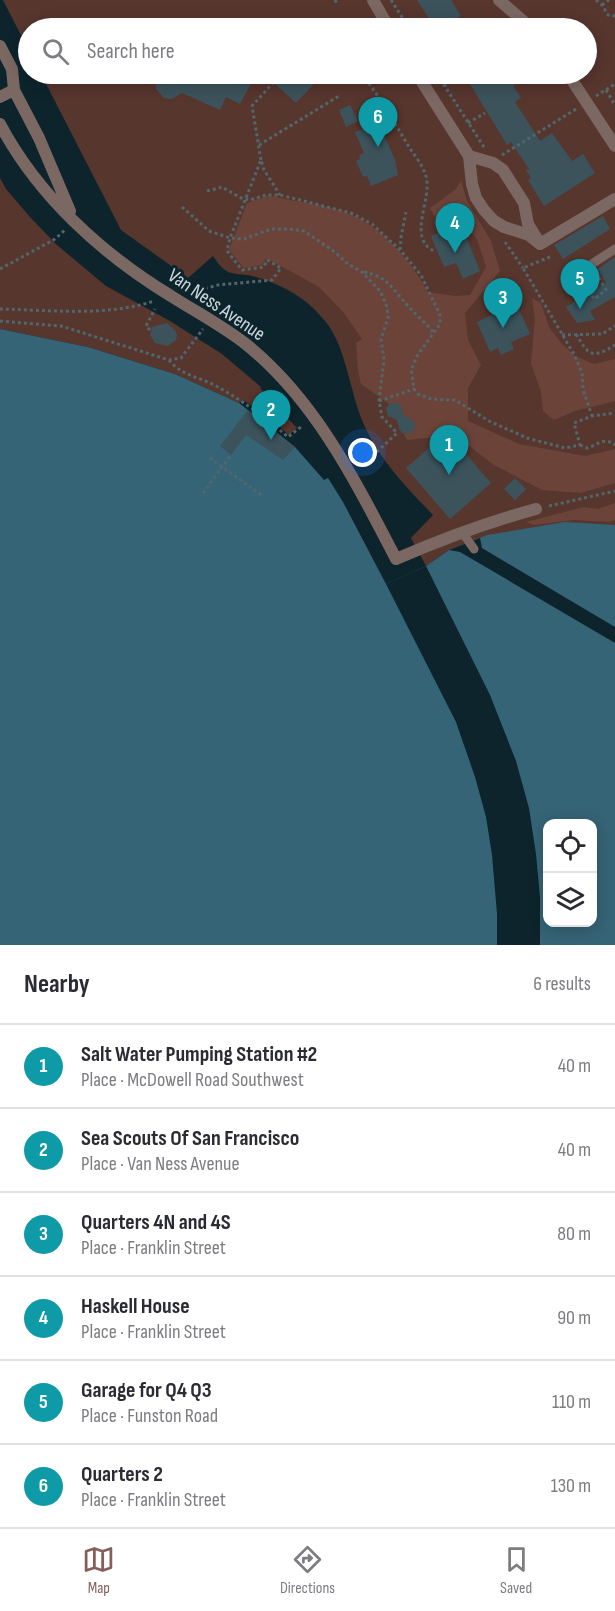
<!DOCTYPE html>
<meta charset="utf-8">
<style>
:root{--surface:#fff;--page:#f7f7f7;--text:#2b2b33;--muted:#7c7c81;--line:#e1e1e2;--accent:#855f59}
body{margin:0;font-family:"Sofia Sans Condensed",sans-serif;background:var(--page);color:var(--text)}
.controls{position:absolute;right:18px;bottom:18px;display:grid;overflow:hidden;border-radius:12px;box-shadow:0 3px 15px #0003}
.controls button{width:54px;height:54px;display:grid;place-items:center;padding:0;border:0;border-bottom:2px solid var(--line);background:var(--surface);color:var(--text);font:30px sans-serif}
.you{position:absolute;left:363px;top:453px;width:21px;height:21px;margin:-15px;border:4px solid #fff;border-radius:50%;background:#1a73e8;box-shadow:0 0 0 9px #1a73e833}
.badge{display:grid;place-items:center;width:39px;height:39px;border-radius:50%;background:var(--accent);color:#fff;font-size:20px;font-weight:700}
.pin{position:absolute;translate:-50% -50px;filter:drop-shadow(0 2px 3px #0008)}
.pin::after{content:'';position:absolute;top:32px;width:21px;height:18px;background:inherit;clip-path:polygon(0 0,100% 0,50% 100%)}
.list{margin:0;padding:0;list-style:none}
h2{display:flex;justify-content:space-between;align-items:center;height:78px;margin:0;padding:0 24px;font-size:26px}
h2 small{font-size:20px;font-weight:400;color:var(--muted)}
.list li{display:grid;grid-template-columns:39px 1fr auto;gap:18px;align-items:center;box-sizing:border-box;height:84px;padding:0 24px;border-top:2px solid var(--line)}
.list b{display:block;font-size:22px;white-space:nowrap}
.list p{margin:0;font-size:20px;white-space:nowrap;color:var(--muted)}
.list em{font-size:20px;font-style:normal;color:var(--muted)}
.icon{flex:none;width:33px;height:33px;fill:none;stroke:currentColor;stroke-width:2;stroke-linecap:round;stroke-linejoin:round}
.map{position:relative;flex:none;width:615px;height:945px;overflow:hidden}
.search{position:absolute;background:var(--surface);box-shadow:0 3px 15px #0003;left:18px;right:18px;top:18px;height:66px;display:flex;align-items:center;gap:15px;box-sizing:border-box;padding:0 21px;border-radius:33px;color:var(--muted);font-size:22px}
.sheet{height:582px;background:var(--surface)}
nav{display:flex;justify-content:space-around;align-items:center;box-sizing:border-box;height:84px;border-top:2px solid var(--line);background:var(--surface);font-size:16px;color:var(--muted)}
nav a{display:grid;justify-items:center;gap:3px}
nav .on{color:var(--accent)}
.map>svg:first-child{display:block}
.green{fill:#57362e}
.forest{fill:#6c4339}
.water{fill:#356476;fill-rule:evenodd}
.pier{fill:#0d242c}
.building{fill:#3c535c}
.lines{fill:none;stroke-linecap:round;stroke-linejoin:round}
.path{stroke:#52666d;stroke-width:3;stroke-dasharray:3 3;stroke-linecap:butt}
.service{stroke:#7c6863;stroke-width:9}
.minor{stroke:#7c6863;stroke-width:12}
.labels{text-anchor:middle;stroke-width:6;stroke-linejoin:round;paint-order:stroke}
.street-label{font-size:20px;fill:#cbd9de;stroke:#0d242c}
</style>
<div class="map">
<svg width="615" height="945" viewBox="0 0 615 945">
<rect width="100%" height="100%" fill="#0d242c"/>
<path class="green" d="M3,0H615V525L449,550L426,566L411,538L433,515C405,486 377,457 362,420C350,391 345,344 325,321C306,297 281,284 252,276C244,274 231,275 225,270C220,267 216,260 213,256L188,278L121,230L41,74H586V28H28V49Z
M0,178L6,189L30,217L57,245L106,286L170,321L222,354L261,387L260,388L297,428L289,435L262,412L243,400L239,403L175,374L88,347L0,329Z"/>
<path class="forest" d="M461,181L467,201L491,241L500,271L465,313L468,340L481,365L468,388V421L519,444L585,456L615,449V483L581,493L542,490L494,465L455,435L407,440L388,403L361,384L358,371L356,343L362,339L344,313L319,287L272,261L266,259L262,265L244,268L229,250L247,203L267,196L276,197C298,202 324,205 345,212C381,225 410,260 428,292L455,296L470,295L486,267L477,239L460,220L436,219L430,208L456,189Z
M532,298L541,303L549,327L562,344L575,356L594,364L615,359V401L575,411L554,420L543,411L541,392L531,363L535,319Z
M615,503V520L609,522L574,520L534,525L526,522L584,507L598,509Z"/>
<path class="water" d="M0,329L88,347L175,374L239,403L295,447L324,480L328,478L343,502L386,584L426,566L449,550L487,535L565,522L615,525V945H0ZM548,824H592V922H548Z"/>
<path class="pier" d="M480,538L482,548L615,627V643L460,552L449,550Z
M426,566L490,695L516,761L529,808L536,854L540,897V945H497V914L492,855L486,817L475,777L456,722L386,584Z"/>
<path class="building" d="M417,0H451L461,16L451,22L455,28H435Z
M156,74H256L240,104L226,97L220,110L182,93L172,99L164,98L156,89Z
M264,74H323L296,103Z
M464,74H532L513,86L521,98L515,102L540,141L552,133L572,161L583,154L595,173L544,206L528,180L531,178L526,170L529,169L511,142L507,145Z
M350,105L358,121L346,127L339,110Z
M379,123L395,160L398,175L371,186L367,176L363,177L356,161L360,159L359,155L364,153L355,132Z
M603,216L610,229L563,259L554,245Z
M455,226L457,232L463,229L480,271L463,279L456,263L444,267L431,236Z
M615,257V297L590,311L595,320L577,323L566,307L606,283L598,269Z
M505,292L507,298L513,295L530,334L511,342L514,349L501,355L498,348L490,352L477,322L494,314L490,306L496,303L493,297Z
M167,323L175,330L177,334L176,340L168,346L155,343L150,335L152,327Z
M392,402L400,404L403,414L414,422L415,427L412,433H402L399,429L397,420L388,416L386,408Z
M248,410L295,447L283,460L246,435L231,455L220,446Z
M447,432L491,483L450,519L406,468Z
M515,478L526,489L515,500L504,489Z"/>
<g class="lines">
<path class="path" d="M335,0L337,4
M391,0L409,28
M596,0L602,5L608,15L615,16
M602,5L609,0
M320,23L324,28
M361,74C380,96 394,122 409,147C415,156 423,166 426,176C433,200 405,239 436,252
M437,74L484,147
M444,86L463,74
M606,90L615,105
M596,96L615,84
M468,123L485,113
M259,145L339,96
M502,155L576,109
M261,160L252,106L281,74
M207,191L222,187L241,198L250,200L266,195H280L351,213L372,224L400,250L421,275L440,315V324L417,356L411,370L414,389L418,394L431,399L455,400L489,421L527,438L565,448L580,445L574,423L592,416L615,413
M182,207L209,231L230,238L244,239L271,229H289L304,231L332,250L348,264L362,272L381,292L387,307L388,318L381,339L384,360L379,401L382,417L397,433L367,461
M505,242L523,268
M400,250L401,237L406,212
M550,257L523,268L575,356L582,373L583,389L592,416
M0,269L55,239L65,230
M364,272C389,277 392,289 408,306C416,315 426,323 434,333
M199,290L218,285L272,280L281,268L267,260L264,267L242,270L227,251L230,238L261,160L264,170L280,195
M577,294L589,291L594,299L606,290L596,273
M0,309C50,310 106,317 154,301
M0,321L61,326L169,360L181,358L203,329
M150,330L146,326L155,309
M576,334C589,356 592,359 615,345
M562,335L602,334L615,326
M169,360C181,376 201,377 218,387C243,401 266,418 288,437L302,426
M379,401L414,389
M580,445L587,448C596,446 604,436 615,445
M210,458L261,495
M203,493L231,455
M549,506L615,491"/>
<path class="service" d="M587,267L615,249
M462,532L474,549"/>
<path class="minor" d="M373,0L389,28
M499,0L531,28
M0,46L12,69L14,90L39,138L70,211
M417,74L469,156L472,184L476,198L484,210L494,221L504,227L529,235L540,244
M568,74L615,146
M0,97L14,90
M0,124C38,196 102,254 171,296C196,312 223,326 247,345C316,401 356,482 396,559C442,539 488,522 536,509
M469,156L493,163L503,170L524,203L528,224L537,239
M540,244L615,199"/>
</g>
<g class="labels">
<g class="street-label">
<text transform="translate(217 304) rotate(34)" y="7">Van Ness Avenue</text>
</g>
</g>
</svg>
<div class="controls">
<button><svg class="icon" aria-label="locate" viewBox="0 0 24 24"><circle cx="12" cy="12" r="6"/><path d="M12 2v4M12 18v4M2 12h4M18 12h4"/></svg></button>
<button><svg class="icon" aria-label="layers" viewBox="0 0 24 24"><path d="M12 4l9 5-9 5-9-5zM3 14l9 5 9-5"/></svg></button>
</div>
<div class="you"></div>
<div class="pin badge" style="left:449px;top:475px;background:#0f9aa8">1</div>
<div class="pin badge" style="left:271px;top:440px;background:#0f9aa8">2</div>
<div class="pin badge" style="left:503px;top:328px;background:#0f9aa8">3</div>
<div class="pin badge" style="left:455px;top:253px;background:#0f9aa8">4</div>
<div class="pin badge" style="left:580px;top:309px;background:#0f9aa8">5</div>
<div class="pin badge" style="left:378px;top:147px;background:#0f9aa8">6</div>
<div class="search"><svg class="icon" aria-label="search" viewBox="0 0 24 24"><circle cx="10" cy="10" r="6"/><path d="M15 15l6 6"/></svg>Search here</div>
</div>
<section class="sheet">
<h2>Nearby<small>6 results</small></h2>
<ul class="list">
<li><span class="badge" style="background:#0f9aa8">1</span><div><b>Salt Water Pumping Station #2</b><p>Place · McDowell Road Southwest</p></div><em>40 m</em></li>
<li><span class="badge" style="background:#0f9aa8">2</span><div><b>Sea Scouts Of San Francisco</b><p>Place · Van Ness Avenue</p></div><em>40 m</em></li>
<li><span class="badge" style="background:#0f9aa8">3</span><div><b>Quarters 4N and 4S</b><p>Place · Franklin Street</p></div><em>80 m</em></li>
<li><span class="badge" style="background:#0f9aa8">4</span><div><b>Haskell House</b><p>Place · Franklin Street</p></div><em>90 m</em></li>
<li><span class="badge" style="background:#0f9aa8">5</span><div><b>Garage for Q4 Q3</b><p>Place · Funston Road</p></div><em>110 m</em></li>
<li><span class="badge" style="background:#0f9aa8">6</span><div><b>Quarters 2</b><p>Place · Franklin Street</p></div><em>130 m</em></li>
</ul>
</section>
<nav>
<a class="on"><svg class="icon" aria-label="map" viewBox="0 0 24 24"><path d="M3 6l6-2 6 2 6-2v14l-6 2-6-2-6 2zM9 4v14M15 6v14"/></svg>Map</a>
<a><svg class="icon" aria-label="directions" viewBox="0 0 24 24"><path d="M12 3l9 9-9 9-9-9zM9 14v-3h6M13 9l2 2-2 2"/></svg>Directions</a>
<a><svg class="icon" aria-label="saved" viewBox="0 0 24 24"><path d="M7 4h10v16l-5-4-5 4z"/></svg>Saved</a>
</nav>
